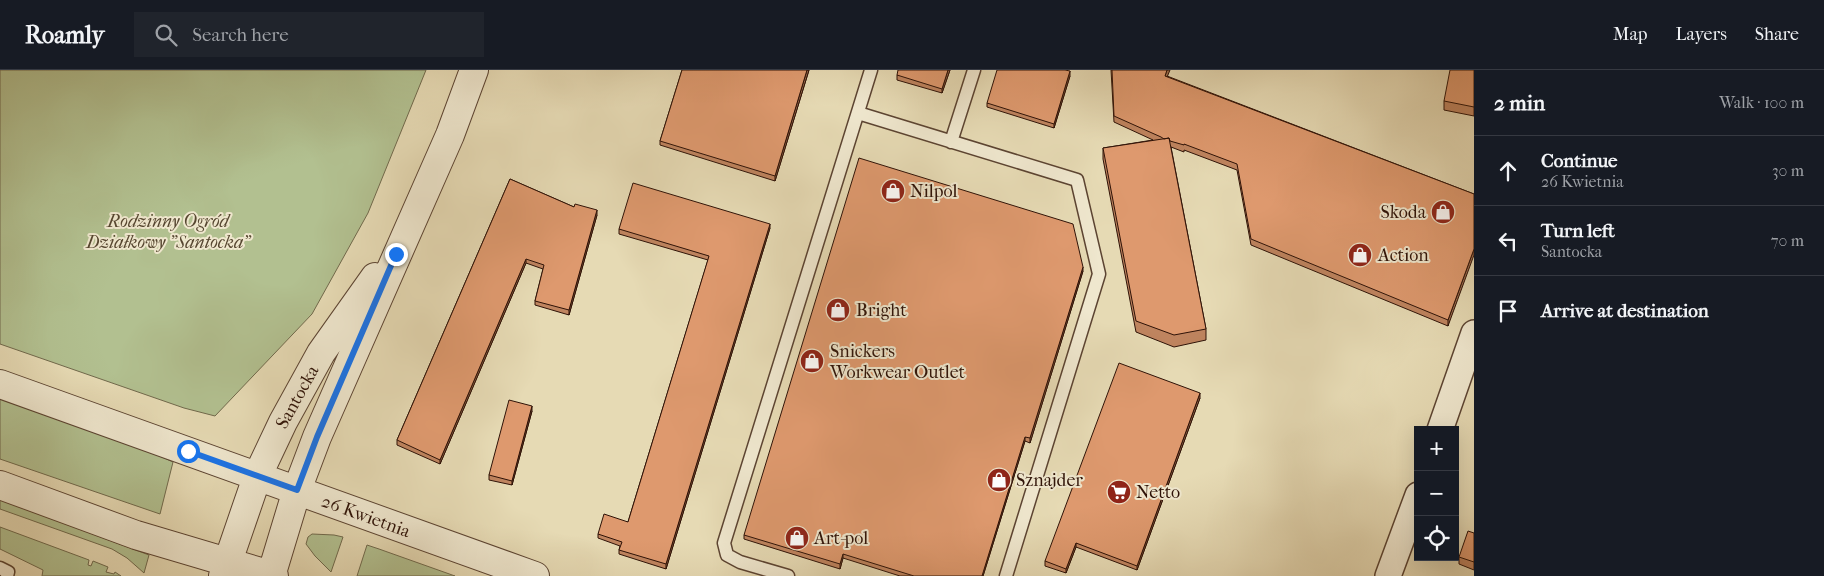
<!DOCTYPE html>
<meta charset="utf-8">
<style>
:root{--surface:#171b24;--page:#20242c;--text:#f1f3f6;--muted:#9ea1a6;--line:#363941}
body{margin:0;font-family:"IM FELL French Canon",serif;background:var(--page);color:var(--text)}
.controls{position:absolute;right:15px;bottom:15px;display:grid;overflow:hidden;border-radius:0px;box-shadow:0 5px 20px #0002}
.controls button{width:45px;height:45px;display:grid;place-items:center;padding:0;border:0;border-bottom:1px solid var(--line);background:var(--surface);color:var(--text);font:25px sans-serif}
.stop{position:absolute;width:15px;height:15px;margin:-11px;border:4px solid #1a73e8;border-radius:50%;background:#fff}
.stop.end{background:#1a73e8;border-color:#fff;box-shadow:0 1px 5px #0008}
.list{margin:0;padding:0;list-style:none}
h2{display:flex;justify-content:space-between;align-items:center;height:65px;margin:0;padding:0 20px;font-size:21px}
h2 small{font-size:16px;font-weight:400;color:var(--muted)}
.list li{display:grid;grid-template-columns:32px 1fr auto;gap:15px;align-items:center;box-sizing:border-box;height:70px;padding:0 20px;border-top:1px solid var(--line)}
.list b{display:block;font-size:19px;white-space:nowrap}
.list p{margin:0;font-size:16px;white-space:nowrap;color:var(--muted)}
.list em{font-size:16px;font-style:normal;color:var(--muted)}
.icon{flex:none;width:28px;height:28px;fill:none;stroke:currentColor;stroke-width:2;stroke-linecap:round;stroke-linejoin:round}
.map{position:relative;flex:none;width:1474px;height:506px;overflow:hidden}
header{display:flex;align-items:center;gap:30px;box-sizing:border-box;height:70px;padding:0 25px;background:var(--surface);border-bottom:1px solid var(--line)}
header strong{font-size:24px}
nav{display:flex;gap:28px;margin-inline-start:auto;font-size:18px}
.search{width:350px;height:45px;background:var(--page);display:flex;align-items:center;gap:12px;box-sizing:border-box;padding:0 18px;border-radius:0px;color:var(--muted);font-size:19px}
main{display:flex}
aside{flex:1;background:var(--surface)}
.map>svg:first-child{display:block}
.green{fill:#b2c090;stroke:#70694c}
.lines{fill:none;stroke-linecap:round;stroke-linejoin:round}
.service-casing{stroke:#5c4432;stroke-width:15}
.minor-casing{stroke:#5c4432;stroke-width:28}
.tertiary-casing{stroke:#5c4432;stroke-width:30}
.service{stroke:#efe7ce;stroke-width:12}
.minor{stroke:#efe7ce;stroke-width:25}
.tertiary{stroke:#efe7ce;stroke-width:28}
.wall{fill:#bf845f;stroke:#2e1207}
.shaded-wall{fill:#9b6b4d;stroke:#2e1207}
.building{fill:#de996e;stroke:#2e1207}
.route{stroke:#1a73e8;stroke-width:6}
.labels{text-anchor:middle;stroke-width:4;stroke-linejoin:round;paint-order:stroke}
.poi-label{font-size:18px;fill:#2e1207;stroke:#efe7ce;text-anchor:start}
.park-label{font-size:18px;font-style:italic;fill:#564630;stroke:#efe7ce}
.street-label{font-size:18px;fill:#2e1207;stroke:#efe7ce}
</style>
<header>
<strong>Roamly</strong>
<div class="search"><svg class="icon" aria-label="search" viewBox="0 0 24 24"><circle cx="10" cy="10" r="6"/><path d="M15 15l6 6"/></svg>Search here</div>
<nav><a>Map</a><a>Layers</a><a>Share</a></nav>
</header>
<main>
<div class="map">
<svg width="1474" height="506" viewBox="0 0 1474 506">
<rect width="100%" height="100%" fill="#e6dab4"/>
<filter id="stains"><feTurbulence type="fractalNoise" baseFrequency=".004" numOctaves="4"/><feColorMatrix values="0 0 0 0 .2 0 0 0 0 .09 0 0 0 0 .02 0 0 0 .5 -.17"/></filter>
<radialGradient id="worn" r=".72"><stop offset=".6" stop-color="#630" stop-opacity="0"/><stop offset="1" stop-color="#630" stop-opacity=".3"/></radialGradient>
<path class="green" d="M0,0H426L368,143L312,244L215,346L184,338L0,274Z
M0,329L153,383L173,392L160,444L0,389Z
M0,429L149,485L144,503L127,488L112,479L0,439Z
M0,457L89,490L88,495L91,496L93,491L108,497L106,502L114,504L115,502L121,506H42L43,500L0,479Z
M312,464L334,465L343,467L331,502L315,486L306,474L308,467Z
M367,475L379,479L455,506H357Z"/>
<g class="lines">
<g class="service-casing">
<path id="service" d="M858,43L1077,110L1099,204L1006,506
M951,72L974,0
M0,498L8,502L7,506
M788,506L740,492L727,485L724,473L871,0"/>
</g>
<g class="minor-casing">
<path id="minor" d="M1440,360L1474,263
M1388,506L1418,425"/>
</g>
<g class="tertiary-casing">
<path id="tertiary" d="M0,314L535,506
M0,415L136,465L274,506
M223,506L257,407L283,352L321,283L375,207
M271,506L297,420L317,367L450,65L474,0"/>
</g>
<use href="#service" class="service"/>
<use href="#minor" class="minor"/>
<use href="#tertiary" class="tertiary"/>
</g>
<path class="wall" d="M682,0H809L775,111L660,75V71Z
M950,0L942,23L897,10V5Z
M1111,0L1167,6L1474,124L1448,256L1251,175L1237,100L1184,80V82L1171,77L1206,259V270L1174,277L1136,262L1103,89V78L1153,70L1114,52Z
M1474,0V46L1444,40V31Z
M1070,6L1054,58L987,37V33Z
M510,109L574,137L597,145L569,245L535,235V231L543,199L526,193L440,394L397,375V370Z
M770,158L666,499L619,484V480L620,476L598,468V464L628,452L708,190L619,164V159Z
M1083,201L1030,373L1025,371L983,506H900L843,488L840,499L744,469V465Z
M1200,328L1137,500L1076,477L1066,503L1045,496V491Z
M532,341L512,415L489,410V405Z
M1474,463V500L1459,494V487Z"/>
<path class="shaded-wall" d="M807,0H809L775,111V106Z
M948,0H950L942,23V19Z
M1167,0H1170L1165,12V6Z
M1070,1V6L1054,58V54Z
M597,140V145L569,245V240Z
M770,154V158L666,499V494Z
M1474,179V185L1448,256V250Z
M526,189V193L440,394V390Z
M1083,197V201L1030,373V368Z
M1200,323V328L1137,500V496Z
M532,336V341L512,415V411Z
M1025,367V371L983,506H982Z
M1076,473V477L1066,503V499Z
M843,484V488L840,499V494Z"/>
<path class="building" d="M682,0H807L775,106L660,71Z
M898,0H948L942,19L897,5Z
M997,0H1065L1070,1L1054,54L987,33Z
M1112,0H1167L1165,6L1474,124V179L1448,250L1251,169L1237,94L1184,74V75L1170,71L1169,68L1164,69L1161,67L1114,46Z
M1450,0H1474V37L1444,31Z
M1169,68L1206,259L1174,265L1136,251L1103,78Z
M859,88L1073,154L1083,197L1030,368L1025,367L982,506H914L843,484L840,494L744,465Z
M510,109L574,137L575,134L597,140L569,240L535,231L544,195L526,189L440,390L397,370Z
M633,113L770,154L666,494L619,480L622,472L598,464L604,444L628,452L709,186L619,159Z
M1119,293L1200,323L1137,496L1076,473L1066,499L1045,491Z
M509,330L532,336L512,411L489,405Z
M1468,461L1474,463V492L1459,487Z"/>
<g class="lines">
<path class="route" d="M188,381L297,420L317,367L396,184"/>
</g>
<defs>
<g id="shop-disc" transform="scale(1.25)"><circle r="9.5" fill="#8f2418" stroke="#efe7ce"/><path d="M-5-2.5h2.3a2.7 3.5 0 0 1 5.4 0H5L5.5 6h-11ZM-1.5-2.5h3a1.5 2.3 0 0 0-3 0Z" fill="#fff"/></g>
<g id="supermarket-disc" transform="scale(1.25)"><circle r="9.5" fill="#8f2418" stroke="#efe7ce"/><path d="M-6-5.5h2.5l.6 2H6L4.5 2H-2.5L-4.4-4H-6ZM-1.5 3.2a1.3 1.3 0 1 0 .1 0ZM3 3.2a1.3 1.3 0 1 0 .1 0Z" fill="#fff"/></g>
</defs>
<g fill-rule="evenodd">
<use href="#shop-disc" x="893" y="121"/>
<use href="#shop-disc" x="1443" y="142"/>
<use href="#shop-disc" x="1360" y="185"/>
<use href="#shop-disc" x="838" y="240"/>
<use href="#shop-disc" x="812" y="291"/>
<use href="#shop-disc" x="999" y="410"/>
<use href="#supermarket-disc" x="1119" y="422"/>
<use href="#shop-disc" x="797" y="468"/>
</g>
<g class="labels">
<g class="poi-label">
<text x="910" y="127">Nilpol</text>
<text x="1426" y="148" text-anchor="end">Skoda</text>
<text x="1378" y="191">Action</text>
<text x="856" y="246">Bright</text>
<text x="830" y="287">Snickers<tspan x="830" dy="21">Workwear Outlet</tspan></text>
<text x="1016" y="416">Sznajder</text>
<text x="1136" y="428">Netto</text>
<text x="814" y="474">Art-pol</text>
</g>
<g class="park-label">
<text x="168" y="157">Rodzinny Ogród<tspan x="168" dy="21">Działkowy "Santocka"</tspan></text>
</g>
<g class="street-label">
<text transform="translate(297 327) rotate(-61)" y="6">Santocka</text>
<text transform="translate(366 446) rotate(20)" y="6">26 Kwietnia</text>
</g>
</g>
<rect width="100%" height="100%" filter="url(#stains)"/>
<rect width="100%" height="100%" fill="url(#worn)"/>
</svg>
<div class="controls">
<button>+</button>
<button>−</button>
<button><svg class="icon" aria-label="locate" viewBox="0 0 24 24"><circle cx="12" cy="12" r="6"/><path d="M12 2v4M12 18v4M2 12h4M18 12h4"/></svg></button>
</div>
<div class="stop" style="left:188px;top:381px"></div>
<div class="stop end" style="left:396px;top:184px"></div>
</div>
<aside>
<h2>2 min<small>Walk · 100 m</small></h2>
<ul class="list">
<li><svg class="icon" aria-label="ahead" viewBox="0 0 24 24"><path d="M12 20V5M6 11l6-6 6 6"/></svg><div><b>Continue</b><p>26 Kwietnia</p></div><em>30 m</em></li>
<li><svg class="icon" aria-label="left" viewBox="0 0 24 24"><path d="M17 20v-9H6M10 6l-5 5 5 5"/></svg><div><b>Turn left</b><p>Santocka</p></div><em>70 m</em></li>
<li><svg class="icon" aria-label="arrive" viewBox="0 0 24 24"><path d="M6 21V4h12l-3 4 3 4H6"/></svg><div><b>Arrive at destination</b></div></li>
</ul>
</aside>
</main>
